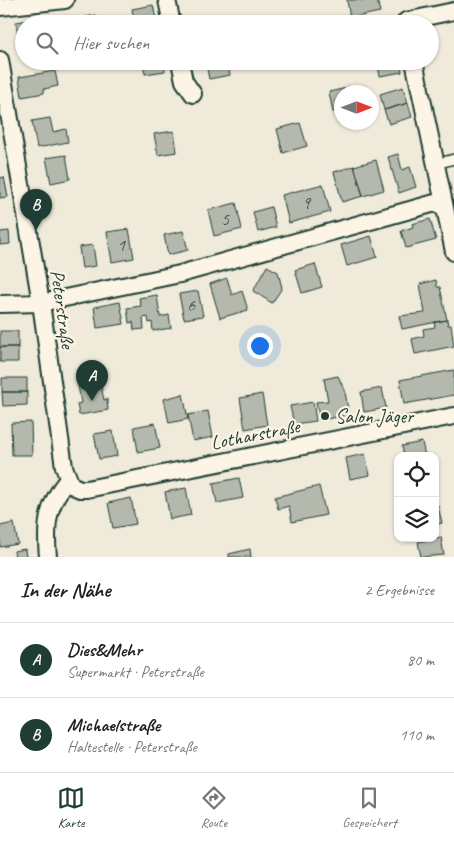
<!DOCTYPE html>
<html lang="de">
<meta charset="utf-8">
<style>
:root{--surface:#fff;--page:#f2f2f2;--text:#222;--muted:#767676;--line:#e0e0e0;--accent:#1f3d34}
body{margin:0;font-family:Caveat,sans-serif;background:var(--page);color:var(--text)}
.controls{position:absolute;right:15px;bottom:15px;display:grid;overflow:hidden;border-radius:10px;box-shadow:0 1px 4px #0004}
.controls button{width:45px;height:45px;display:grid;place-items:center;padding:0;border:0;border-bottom:1px solid var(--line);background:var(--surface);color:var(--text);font:25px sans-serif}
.compass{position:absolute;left:334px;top:85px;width:45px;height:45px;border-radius:50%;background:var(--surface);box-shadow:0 1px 4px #0004;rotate:90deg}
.you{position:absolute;left:259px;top:345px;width:18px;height:18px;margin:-12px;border:4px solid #fff;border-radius:50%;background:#1a73e8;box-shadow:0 0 0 8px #1a73e833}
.badge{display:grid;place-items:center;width:32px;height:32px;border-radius:50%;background:var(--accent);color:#fff;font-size:16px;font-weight:700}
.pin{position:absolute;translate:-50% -41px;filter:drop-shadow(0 1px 2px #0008)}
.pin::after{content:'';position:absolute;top:26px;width:18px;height:15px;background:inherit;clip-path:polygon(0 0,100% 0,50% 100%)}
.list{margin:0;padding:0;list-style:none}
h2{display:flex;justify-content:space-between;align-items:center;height:65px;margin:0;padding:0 20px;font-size:21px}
h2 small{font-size:16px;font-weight:400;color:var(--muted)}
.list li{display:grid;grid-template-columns:32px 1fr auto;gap:15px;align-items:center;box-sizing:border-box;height:75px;padding:0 20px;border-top:1px solid var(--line)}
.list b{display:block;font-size:19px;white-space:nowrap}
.list p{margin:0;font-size:16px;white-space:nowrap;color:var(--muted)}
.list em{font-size:16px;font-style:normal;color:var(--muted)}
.icon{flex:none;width:28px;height:28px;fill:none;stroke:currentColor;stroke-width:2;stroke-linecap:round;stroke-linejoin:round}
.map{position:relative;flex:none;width:454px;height:557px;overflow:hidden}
.search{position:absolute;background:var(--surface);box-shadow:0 1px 4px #0004;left:15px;right:15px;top:15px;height:55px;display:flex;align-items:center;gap:12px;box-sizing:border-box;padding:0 18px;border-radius:28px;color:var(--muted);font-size:19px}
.sheet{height:215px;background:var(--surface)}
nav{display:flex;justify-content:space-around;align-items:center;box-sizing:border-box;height:70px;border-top:1px solid var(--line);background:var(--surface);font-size:14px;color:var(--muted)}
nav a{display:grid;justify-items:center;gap:2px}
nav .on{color:var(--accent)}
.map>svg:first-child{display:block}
.building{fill:#b5b9ad;stroke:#1f3d34}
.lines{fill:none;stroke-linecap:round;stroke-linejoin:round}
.lane-casing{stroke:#1f3d34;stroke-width:12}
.street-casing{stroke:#1f3d34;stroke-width:20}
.lane{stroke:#fcf5e5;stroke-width:9}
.street{stroke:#fcf5e5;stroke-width:16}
.poi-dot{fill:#1f3d34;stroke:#fcf5e5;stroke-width:2}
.labels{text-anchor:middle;stroke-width:4.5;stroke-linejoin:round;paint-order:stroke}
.number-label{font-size:18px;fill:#445c52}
.street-label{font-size:20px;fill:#1f3d34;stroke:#fcf5e5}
.poi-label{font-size:20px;fill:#1f3d34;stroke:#fcf5e5;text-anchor:start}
</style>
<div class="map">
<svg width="454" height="557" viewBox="0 0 454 557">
<rect width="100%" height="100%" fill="#efeada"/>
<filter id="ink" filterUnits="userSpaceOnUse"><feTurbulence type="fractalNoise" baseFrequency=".02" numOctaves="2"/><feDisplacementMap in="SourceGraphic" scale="10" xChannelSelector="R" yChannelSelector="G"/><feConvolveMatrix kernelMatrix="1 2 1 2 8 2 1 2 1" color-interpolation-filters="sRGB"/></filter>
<g filter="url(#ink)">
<path class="building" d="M347,0H377L380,12L350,18Z
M153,5L157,24H135L132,9Z
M96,15L98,24H76L75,19Z
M35,19L36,24H24V56L21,57L16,22Z
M143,61H163L165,71L145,74Z
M222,61H227L230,75L209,79L206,64Z
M377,61H400L402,72L380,76Z
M55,71L58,86L44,89V93L22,97L19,77Z
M351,87L352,92H342V111L333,112L329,92Z
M403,87L408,103L384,110L380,94Z
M408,103L412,117L389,124L384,110Z
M50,118L53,132L66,129L68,142L37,148L32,121Z
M300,123L307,146L283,153L277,129Z
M174,131L177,152L158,155L154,134Z
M398,154L402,170L410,167L416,187L399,193L388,157Z
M66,155L70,179L51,183L46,158Z
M376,160L384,190L363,196L354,166Z
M354,166L363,196L342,202L334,172Z
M4,177L8,197L0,198V178Z
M323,184L330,212L289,223L282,195Z
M236,203L242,229L214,236L208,210Z
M271,207L276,227L258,232L253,212Z
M430,219L436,240L406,248L401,231L413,227L412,224Z
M129,229L134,258L112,262L107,232Z
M9,231L10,244L0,245V232Z
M183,231L188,250L168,255L164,235Z
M371,236L377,257L347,266L341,245Z
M93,245L96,266L82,268L79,247Z
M315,264L322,287L302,293L295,270Z
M267,266L278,272L282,288L272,303L253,291Z
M227,278L232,295L242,291L248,310L220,318L210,284Z
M436,280L437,287H440L447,320L402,329L399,316L425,313L420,284Z
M198,291L203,316L184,319L179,294Z
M157,295L160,317L169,315L171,328L153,331L152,322L149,323L148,317L143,318L144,329L134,330L133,322L129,323L127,308L141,306L139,298Z
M120,302L124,324L97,328L94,307Z
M447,320L448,325H451L454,346L415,354L412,339L424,336L423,329L435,327L434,322Z
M0,331H18V347H0Z
M0,347H18V362H0Z
M454,370V395L404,404L400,380Z
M99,376L104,400L107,399L108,410L79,415L77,404L81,403L77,379Z
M338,376L345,392L349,415L320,420L316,402L328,401L324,379Z
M2,378H27V392H2Z
M382,388L386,408L364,412L361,392Z
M2,392H27V405L3,406Z
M183,394L188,419L169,423L164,399Z
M262,394L267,425L245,429L240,398Z
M313,402L316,421L294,424L290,406Z
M208,411L213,437L193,441L188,415Z
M31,422L32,455H12L11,423Z
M155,423L160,448L138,452L134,427Z
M113,431L117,456L99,459L94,434Z
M422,442L425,456H404L402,446Z
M365,454L370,475L350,479L346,458Z
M239,478L243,498L217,503L213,483Z
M319,486L326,515L292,522L289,506L278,509L275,497Z
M186,488L191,515L170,519L165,492Z
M131,498L136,524L113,528L108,503Z
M435,506H438L442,523L435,525Z
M14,523L18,544L0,547V526Z
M441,537L444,555L421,557L418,542Z
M25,549L26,557H15L14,551Z
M250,549L251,557H229V554Z"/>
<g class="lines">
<g class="lane-casing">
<path id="lane" d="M436,164L454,159"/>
</g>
<g class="street-casing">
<path id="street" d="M167,0L172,24
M0,7L65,0
M406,24V21L454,11
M0,60L41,303L64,467L71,485L80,489H87L454,416
M180,61L184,81L193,94
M414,61L445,208
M0,304L41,303L180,274L435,203L445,208L454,252
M48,557C45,524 47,505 68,479"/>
</g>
<use href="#lane" class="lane"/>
<use href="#street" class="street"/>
</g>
</g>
<circle class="poi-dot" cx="325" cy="416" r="5"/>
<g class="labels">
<g class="number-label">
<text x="306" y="209">9</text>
<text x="225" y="225">5</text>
<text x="121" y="251">1</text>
<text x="191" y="311">6</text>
</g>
<g class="street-label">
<text transform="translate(63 309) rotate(82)" y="7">Peterstraße</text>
<text transform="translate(255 434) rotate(-11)" y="7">Lotharstraße</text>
</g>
<g class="poi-label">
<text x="335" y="423">Salon Jäger</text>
</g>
</g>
</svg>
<div class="controls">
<button><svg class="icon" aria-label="locate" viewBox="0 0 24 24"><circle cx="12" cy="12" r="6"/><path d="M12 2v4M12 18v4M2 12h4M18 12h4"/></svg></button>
<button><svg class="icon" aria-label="layers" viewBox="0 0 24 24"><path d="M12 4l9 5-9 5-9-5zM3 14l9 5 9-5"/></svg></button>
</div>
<svg class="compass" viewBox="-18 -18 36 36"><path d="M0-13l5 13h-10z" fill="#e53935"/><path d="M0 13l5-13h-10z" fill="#767676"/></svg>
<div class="you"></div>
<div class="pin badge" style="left:92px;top:401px">A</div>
<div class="pin badge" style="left:36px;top:230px">B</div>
<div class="search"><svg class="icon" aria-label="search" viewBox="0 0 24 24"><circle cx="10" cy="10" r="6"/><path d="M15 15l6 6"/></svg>Hier suchen</div>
</div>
<section class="sheet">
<h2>In der Nähe<small>2 Ergebnisse</small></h2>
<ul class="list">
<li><span class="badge">A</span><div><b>Dies&amp;Mehr</b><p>Supermarkt · Peterstraße</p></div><em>80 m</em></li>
<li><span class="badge">B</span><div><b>Michaelstraße</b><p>Haltestelle · Peterstraße</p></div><em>110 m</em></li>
</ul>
</section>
<nav>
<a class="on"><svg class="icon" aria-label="map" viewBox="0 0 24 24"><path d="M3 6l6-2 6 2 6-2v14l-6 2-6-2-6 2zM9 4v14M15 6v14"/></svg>Karte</a>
<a><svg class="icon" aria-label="directions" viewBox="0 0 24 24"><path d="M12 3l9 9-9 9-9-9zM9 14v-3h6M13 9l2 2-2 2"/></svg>Route</a>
<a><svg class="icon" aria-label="saved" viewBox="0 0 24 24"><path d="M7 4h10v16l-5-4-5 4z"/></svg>Gespeichert</a>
</nav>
